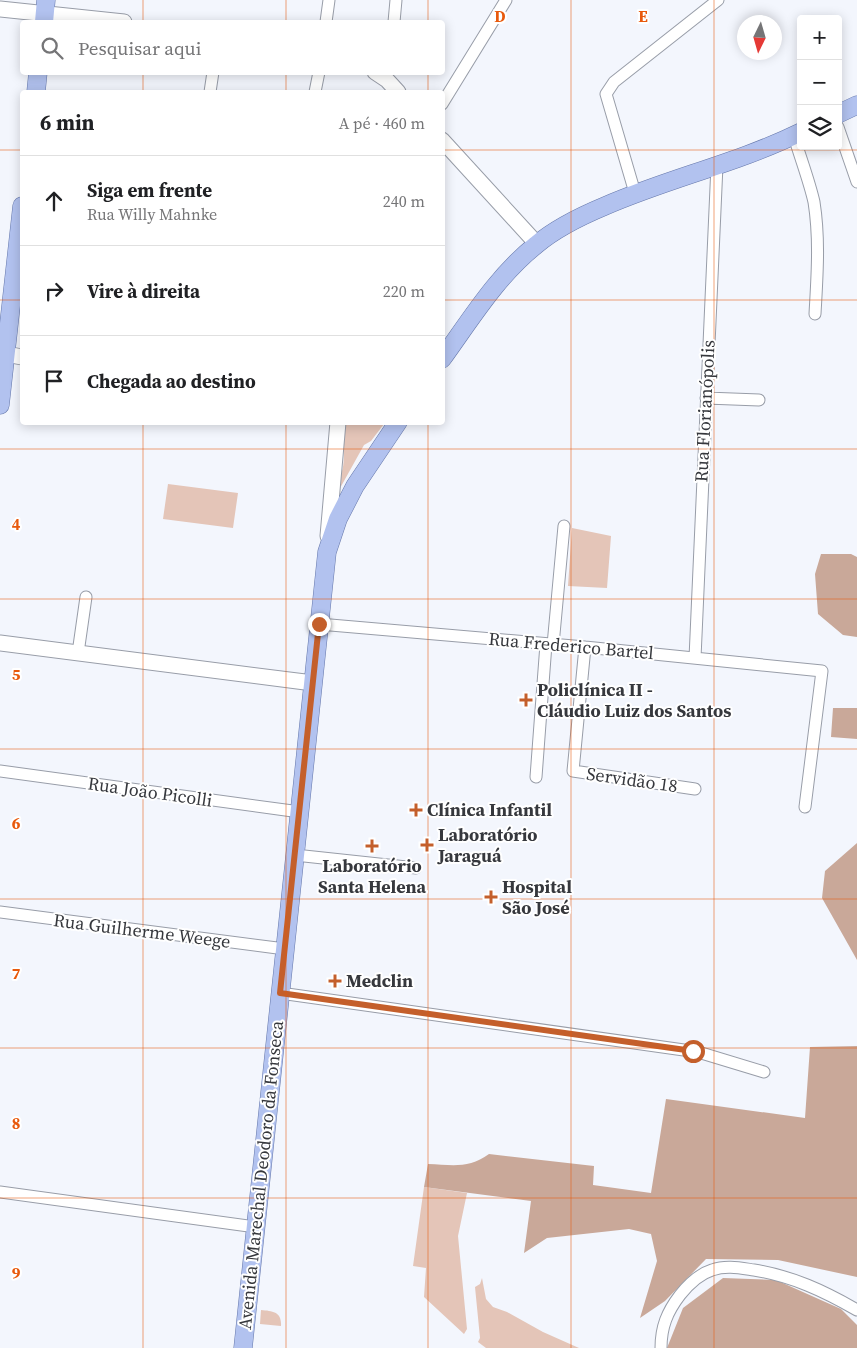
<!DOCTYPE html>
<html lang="pt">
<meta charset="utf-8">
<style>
:root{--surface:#fff;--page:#f6f6f6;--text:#202124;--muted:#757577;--line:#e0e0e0}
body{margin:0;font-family:"Source Serif 4",serif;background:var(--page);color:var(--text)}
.controls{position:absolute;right:15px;top:15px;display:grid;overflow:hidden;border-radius:5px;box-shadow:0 2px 12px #0003}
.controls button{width:45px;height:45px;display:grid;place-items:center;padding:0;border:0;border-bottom:1px solid var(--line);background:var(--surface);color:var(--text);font:25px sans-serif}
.compass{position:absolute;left:737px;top:15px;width:45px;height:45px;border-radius:50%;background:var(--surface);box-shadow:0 2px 12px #0003;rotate:185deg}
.stop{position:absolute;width:15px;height:15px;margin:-11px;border:4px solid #c45f2b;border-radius:50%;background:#fff}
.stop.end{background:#c45f2b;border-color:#fff;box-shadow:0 1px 5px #0008}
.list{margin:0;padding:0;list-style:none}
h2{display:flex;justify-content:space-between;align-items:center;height:65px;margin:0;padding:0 20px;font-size:21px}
h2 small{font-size:16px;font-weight:400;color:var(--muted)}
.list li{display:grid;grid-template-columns:32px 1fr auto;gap:15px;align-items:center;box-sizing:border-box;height:90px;padding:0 20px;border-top:1px solid var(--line)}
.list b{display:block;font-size:19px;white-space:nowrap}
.list p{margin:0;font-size:16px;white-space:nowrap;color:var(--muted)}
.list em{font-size:16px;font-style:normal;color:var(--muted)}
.icon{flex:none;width:28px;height:28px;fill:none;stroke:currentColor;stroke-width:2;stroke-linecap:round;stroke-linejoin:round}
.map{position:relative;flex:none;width:857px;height:1348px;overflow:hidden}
.search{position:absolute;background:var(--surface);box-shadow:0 2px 12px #0003;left:20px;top:20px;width:425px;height:55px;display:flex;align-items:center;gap:12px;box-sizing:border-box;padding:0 18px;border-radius:5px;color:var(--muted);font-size:19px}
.panel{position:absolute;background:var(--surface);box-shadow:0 2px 12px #0003;left:20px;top:90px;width:425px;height:335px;border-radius:5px}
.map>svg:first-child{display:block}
.green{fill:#e4c5b8}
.forest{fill:#c9a899}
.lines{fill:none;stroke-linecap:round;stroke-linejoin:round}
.street-casing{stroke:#989da8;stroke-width:13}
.secondary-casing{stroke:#989da8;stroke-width:17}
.primary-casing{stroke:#6577aa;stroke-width:19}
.street{stroke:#fff;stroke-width:11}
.secondary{stroke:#fff;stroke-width:15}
.primary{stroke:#b2c2ef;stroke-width:18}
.route{stroke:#c45f2b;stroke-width:6}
.grid{fill:none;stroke:#e8590c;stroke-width:1;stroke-opacity:0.55}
.poi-dot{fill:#c45f2b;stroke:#fff;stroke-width:2}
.labels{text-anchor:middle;stroke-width:4;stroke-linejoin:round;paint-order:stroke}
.street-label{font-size:18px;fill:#36383d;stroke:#fff}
.poi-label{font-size:18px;font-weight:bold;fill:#36383d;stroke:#fff;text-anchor:start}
.grid-label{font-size:16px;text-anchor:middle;font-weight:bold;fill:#e8590c;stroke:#fff;stroke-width:4;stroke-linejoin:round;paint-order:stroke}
</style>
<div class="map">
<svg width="857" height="1348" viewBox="0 0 857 1348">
<rect width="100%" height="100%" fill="#f3f6fd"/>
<path class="green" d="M344,423L384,424L371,441L364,445L339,490L337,482C349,465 341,442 344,423Z
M168,484L238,493L233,528L163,519Z
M572,528L611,536L607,588L568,586Z
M424,1187L467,1193L458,1236L467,1329L464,1334L424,1297L426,1268L413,1266Z
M482,1278L486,1299L493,1307L507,1312L543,1332L579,1348H486L478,1342L480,1338L475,1287L480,1284Z
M261,1310C273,1311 282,1312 281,1326L260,1324Z"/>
<path class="forest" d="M821,554H851L857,557V637L843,635L818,614L815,574Z
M833,708H857V739L831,737Z
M857,843V960L822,898L825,871Z
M857,1046V1277L778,1260L706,1259L665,1301L640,1318L657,1261L651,1234L629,1229L547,1238L524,1253L531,1201L424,1187L428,1164C452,1165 469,1169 489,1154L594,1166L593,1185L651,1193L666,1099L805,1118L810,1047Z
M723,1278L776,1280L841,1309L857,1325V1348H667L683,1308Z"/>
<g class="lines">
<g class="street-casing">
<path id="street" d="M326,22L329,0
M394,22L396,0
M210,92L213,72
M315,92L319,72
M442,104L506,0
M838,127L857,182
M794,136C800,157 809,180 814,202C820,240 817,277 815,314
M635,193L606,94L614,82L718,0
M706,398L759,400
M319,624L585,647L822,671L805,807
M553,645L564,526
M585,647L573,771L695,789
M78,653L86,597
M695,658L717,165
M0,771L300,812
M536,777L546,644
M295,855L416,868
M0,912L285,949
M280,993L698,1052L764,1072
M0,1192L256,1227
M661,1348C661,1327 667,1312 680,1295C688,1285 699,1274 712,1270C726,1265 740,1268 754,1270C792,1276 824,1291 857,1310"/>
</g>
<g class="secondary-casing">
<path id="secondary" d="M0,9L124,22
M375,72L387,80L398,92
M442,140L537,244
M0,353L22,357
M328,536L338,422
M0,643L313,683"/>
</g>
<g class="primary-casing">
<path id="primary" d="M44,22L46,0
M36,92L38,72
M838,114L857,105
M442,359C471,319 497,276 536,245C556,228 581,216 605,206C669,178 738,163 801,132
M0,405L22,206
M243,1348L327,552L338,519L355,486L398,422"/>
</g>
<use href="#street" class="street"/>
<use href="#secondary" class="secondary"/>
<use href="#primary" class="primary"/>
</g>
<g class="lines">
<path class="route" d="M319,624L280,993L693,1051"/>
</g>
<path class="grid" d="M143,0V22M286,0V22M428,0V22M571,0V1348M714,0V1348M143,72V92M286,72V92M428,72V92M0,150H22M442,150H857M0,300H22M442,300H857M143,422V1348M286,422V1348M428,422V1348M0,449H857M0,599H857M0,749H857M0,899H857M0,1048H857M0,1198H857"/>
<g class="poi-dot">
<path d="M523.5 692.5h5v5h5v5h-5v5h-5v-5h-5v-5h5z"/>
<path d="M413.5 802.5h5v5h5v5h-5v5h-5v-5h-5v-5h5z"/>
<path d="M424.5 837.5h5v5h5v5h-5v5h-5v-5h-5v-5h5z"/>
<path d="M369.5 838.5h5v5h5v5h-5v5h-5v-5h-5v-5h5z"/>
<path d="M488.5 889.5h5v5h5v5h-5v5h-5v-5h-5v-5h5z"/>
<path d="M332.5 973.5h5v5h5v5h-5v5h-5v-5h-5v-5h5z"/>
</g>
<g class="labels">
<g class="street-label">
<text transform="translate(705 411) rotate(-87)" y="6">Rua Florianópolis</text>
<text transform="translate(571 646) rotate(5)" y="6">Rua Frederico Bartel</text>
<text transform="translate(632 780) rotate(8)" y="6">Servidão 18</text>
<text transform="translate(150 792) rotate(8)" y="6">Rua João Picolli</text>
<text transform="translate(142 931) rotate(7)" y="6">Rua Guilherme Weege</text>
<text transform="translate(261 1175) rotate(-84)" y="6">Avenida Marechal Deodoro da Fonseca</text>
</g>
<g class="poi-label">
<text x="537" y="696">Policlínica II -<tspan x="537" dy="21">Cláudio Luiz dos Santos</tspan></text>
<text x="427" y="816">Clínica Infantil</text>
<text x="438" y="841">Laboratório<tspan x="438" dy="21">Jaraguá</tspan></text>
<text x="372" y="872" text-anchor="middle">Laboratório<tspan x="372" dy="21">Santa Helena</tspan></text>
<text x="502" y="893">Hospital<tspan x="502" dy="21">São José</tspan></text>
<text x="346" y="987">Medclin</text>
</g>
</g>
<g class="grid-label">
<text x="500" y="22">D</text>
<text x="643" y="22">E</text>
<text x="16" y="530">4</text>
<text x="16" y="680">5</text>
<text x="16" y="829">6</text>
<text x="16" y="979">7</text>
<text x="16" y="1129">8</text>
<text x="16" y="1279">9</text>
</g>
</svg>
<div class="controls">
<button>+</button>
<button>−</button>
<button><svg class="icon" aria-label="layers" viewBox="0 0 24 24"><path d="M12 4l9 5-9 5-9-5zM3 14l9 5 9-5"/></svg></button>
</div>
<svg class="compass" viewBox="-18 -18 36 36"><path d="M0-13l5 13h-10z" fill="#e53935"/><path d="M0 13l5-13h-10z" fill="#757577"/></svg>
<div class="stop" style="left:693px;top:1051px"></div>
<div class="stop end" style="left:319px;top:624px"></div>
<div class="search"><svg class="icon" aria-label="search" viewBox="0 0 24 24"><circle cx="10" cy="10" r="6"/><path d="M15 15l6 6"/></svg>Pesquisar aqui</div>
<section class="panel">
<h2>6 min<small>A pé · 460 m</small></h2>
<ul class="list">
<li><svg class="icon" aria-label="ahead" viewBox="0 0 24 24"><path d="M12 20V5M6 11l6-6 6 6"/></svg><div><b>Siga em frente</b><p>Rua Willy Mahnke</p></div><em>240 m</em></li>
<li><svg class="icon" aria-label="right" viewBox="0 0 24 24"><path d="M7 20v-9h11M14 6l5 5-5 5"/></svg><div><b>Vire à direita</b></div><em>220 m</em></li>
<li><svg class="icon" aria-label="arrive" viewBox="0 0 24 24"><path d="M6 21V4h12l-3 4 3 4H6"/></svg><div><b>Chegada ao destino</b></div></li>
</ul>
</section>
</div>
